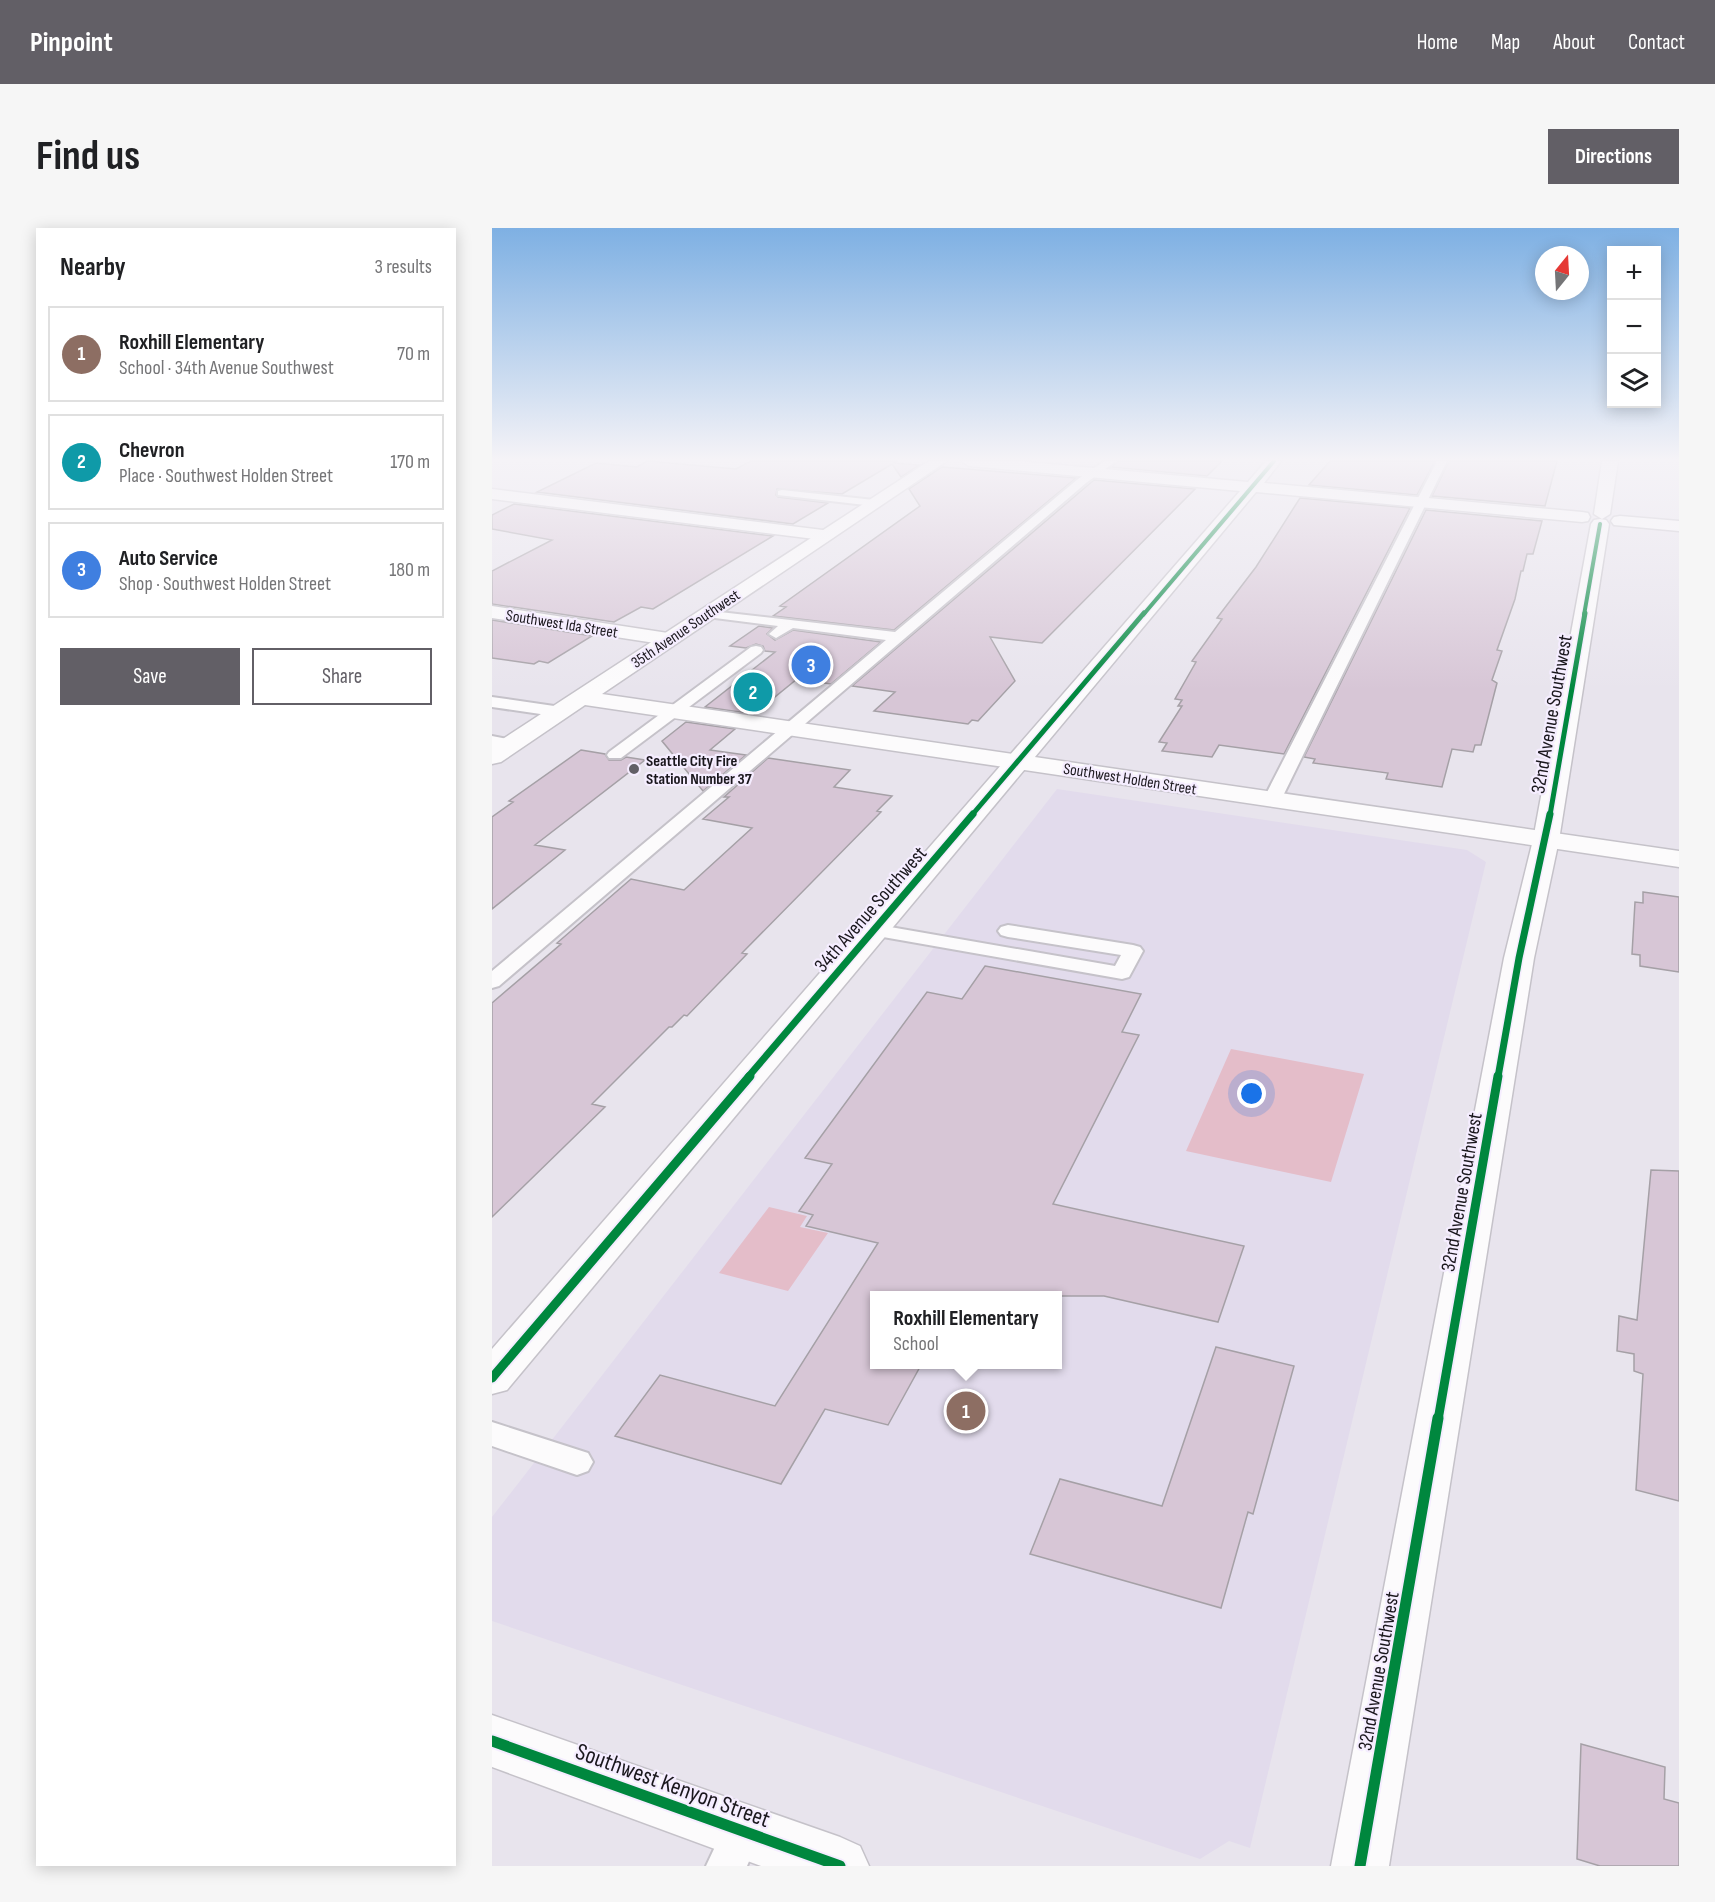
<!DOCTYPE html>
<meta charset="utf-8">
<style>
:root{--surface:#fff;--page:#f6f6f6;--text:#202124;--muted:#757577;--line:#e0e0e0;--accent:#625f66}
body{margin:0;font-family:"Sofia Sans Condensed",sans-serif;background:var(--page);color:var(--text)}
.controls{position:absolute;right:18px;top:18px;display:grid;overflow:hidden;border-radius:0px;box-shadow:0 3px 15px #0003}
.controls button{width:54px;height:54px;display:grid;place-items:center;padding:0;border:0;border-bottom:2px solid var(--line);background:var(--surface);color:var(--text);font:30px sans-serif}
.compass{position:absolute;left:1043px;top:18px;width:54px;height:54px;border-radius:50%;background:var(--surface);box-shadow:0 3px 15px #0003;rotate:18deg}
.you{position:absolute;left:760px;top:866px;width:21px;height:21px;margin:-15px;border:4px solid #fff;border-radius:50%;background:#1a73e8;box-shadow:0 0 0 9px #1a73e833}
.badge{display:grid;place-items:center;width:39px;height:39px;border-radius:50%;background:var(--accent);color:#fff;font-size:20px;font-weight:700}
.pin{position:absolute;translate:-50% -50%;border:3px solid #fff;box-shadow:0 2px 6px #0006}
.popup{position:absolute;left:378px;top:1063px;width:192px;height:78px;box-sizing:border-box;display:grid;place-content:center;border-radius:0px;background:var(--surface);filter:drop-shadow(0 2px 4px #0005);font-size:20px;white-space:nowrap;color:var(--muted)}
.popup b{font-size:22px;color:var(--text)}
.popup::after{content:'';position:absolute;left:50%;top:100%;margin-left:-12px;border:12px solid transparent;border-top-color:var(--surface)}
.list{margin:0;padding:0;list-style:none}
h2{display:flex;justify-content:space-between;align-items:center;height:78px;margin:0;padding:0 24px;font-size:26px}
h2 small{font-size:20px;font-weight:400;color:var(--muted)}
.list li{display:grid;grid-template-columns:39px 1fr auto;gap:18px;align-items:center;box-sizing:border-box;height:96px;margin:0 12px 12px;padding:0 12px;border:2px solid var(--line);border-radius:0px}
.list b{display:block;font-size:22px;white-space:nowrap}
.list p{margin:0;font-size:20px;white-space:nowrap;color:var(--muted)}
.list em{font-size:20px;font-style:normal;color:var(--muted)}
.actions{display:flex;gap:12px;padding:18px 24px}
.actions a{flex:1;padding:14px 0;border:2px solid var(--accent);border-radius:0px;text-align:center;font-size:21px;color:var(--accent)}
.actions .main{background:var(--accent);color:#fff}
.icon{flex:none;width:33px;height:33px;fill:none;stroke:currentColor;stroke-width:2;stroke-linecap:round;stroke-linejoin:round}
.map{position:relative;flex:none;width:1187px;height:1638px;overflow:hidden;border-radius:0px}
header{display:flex;align-items:center;gap:36px;box-sizing:border-box;height:84px;padding:0 30px;background:var(--accent);color:#fff}
header strong{font-size:28px}
nav{display:flex;gap:33px;margin-inline-start:auto;font-size:21px}
.intro{display:flex;align-items:center;justify-content:space-between;box-sizing:border-box;height:144px;padding:0 36px}
h1{margin:0;font-size:42px}
.button{padding:15px 27px;border-radius:0px;background:var(--accent);color:#fff;font-size:21px;font-weight:700}
main{display:flex;gap:36px;padding:0 36px}
aside{flex:1;background:var(--surface);border-radius:0px;box-shadow:0 3px 15px #0003}
.map>svg:first-child{display:block}
.built{fill:#e2dbec;fill-rule:evenodd}
.green{fill:#e4bdc9}
.building{fill:#d7c6d6;stroke:#a5a0a6;stroke-width:1.5}
.lines{fill:none;stroke-linecap:round;stroke-linejoin:round}
.lane-casing{stroke:#c5c2c9;stroke-width:4}
.street-casing{stroke:#c5c2c9;stroke-width:3}
.secondary-casing{stroke:#c5c2c9;stroke-width:3}
.lane{fill:#fcfbfc;fill-rule:evenodd}
.street{fill:#fcfbfc;fill-rule:evenodd}
.secondary{fill:#fcfbfc;fill-rule:evenodd}
.cycleway-far4-casing{stroke:#f5edff;stroke-width:6}
.cycleway-far3-casing{stroke:#f5edff;stroke-width:8}
.cycleway-far2-casing{stroke:#f5edff;stroke-width:10}
.cycleway-far1-casing{stroke:#f5edff;stroke-width:13}
.cycleway-casing{stroke:#f5edff;stroke-width:15}
.cycleway-far4{stroke:#00873e;stroke-width:4}
.cycleway-far3{stroke:#00873e;stroke-width:5}
.cycleway-far2{stroke:#00873e;stroke-width:7}
.cycleway-far1{stroke:#00873e;stroke-width:9}
.cycleway{stroke:#00873e;stroke-width:11}
.poi-dot{fill:#625f66;stroke:#f5edff;stroke-width:2}
.labels{text-anchor:middle;stroke-width:4.5;stroke-linejoin:round;paint-order:stroke}
.far-street-label{font-size:16px;fill:#1a171d;stroke:#f5edff}
.far-poi-label{font-size:16px;font-weight:bold;fill:#1a171d;stroke:#f5edff;text-anchor:start}
.street-label{font-size:20px;fill:#1a171d;stroke:#f5edff}
.near-street-label{font-size:24px;fill:#1a171d;stroke:#f5edff}
</style>
<header>
<strong>Pinpoint</strong>
<nav><a>Home</a><a>Map</a><a>About</a><a>Contact</a></nav>
</header>
<div class="intro"><h1>Find us</h1><a class="button">Directions</a></div>
<main>
<aside>
<h2>Nearby<small>3 results</small></h2>
<ul class="list">
<li><span class="badge" style="background:#8d6e63">1</span><div><b>Roxhill Elementary</b><p>School · 34th Avenue Southwest</p></div><em>70 m</em></li>
<li><span class="badge" style="background:#0f9aa8">2</span><div><b>Chevron</b><p>Place · Southwest Holden Street</p></div><em>170 m</em></li>
<li><span class="badge" style="background:#3f7fe0">3</span><div><b>Auto Service</b><p>Shop · Southwest Holden Street</p></div><em>180 m</em></li>
</ul>
<div class="actions"><a class="main">Save</a><a>Share</a></div>
</aside>
<div class="map">
<svg width="1187" height="1638" viewBox="0 0 1187 1638">
<rect width="100%" height="100%" fill="#e8e4ed"/>
<path class="built" d="M565,561L975,622L994,634L758,1620L737,1613L708,1631L0,1393V1289ZM382,1068H566V1136H382Z"/>
<path class="green" d="M739,821L872,846L839,954L694,923Z
M277,979L315,988L308,999L336,1005L296,1063L227,1045Z"/>
<path class="building" d="M155,233L244,241L259,233H406L402,235L427,237L409,249L400,236L350,266L285,261L284,267L286,269L336,275L301,296L45,264L104,235L145,239Z
M626,233H730L715,248L619,239Z
M838,233H943L925,267L817,257Z
M957,233H1065L1053,278L940,268Z
M450,239L584,250L402,402L281,388L294,379L288,378L428,278L417,261Z
M602,252L703,261L550,415L498,409L523,453L486,493L480,492L476,496L382,483L403,464L360,458Z
M808,270L918,280L792,526L727,517L720,529L670,523L675,515L667,514L690,478H686L690,472L683,471L704,434L700,433L730,391L725,390L764,339Z
M22,276L281,308L161,381L149,379L122,394L0,376V343L60,312L0,301V287Z
M934,282L1050,293L1041,326H1035L1031,343H1029L1023,371L1005,422L1010,423L1000,452L1005,455L989,517H983L981,524L960,521L950,559L894,551L896,545L821,535L823,531L812,529Z
M0,392L100,408L56,435L47,433L42,436L0,430Z
M267,398L281,400L275,406L283,412L301,402L389,414L339,456L305,451L262,486L213,479L283,424L273,423L271,418L264,416L254,420L238,418Z
M194,494L243,501L218,522L254,527L211,563L170,513Z
M89,522L113,526L117,532H129L134,529L153,532L43,617L73,622L0,681V589L21,574L17,573Z
M276,530L358,542L342,559L400,568L385,583L389,584L250,725L255,726L195,788L192,787L180,799H177L100,876L113,879L0,989V775L69,716L65,715L139,651L192,662L260,600L211,591L237,569H232Z
M1151,664L1187,669V744L1148,738V727L1140,726L1143,674L1151,675Z
M493,738L649,766L630,804L647,807L561,976L752,1018L726,1094L612,1068H382V1137H429L396,1197L333,1181L289,1256L123,1208L168,1147L283,1178L386,1015L314,998L321,987L307,983L340,936L313,930L435,764L470,771Z
M1159,942L1187,943V1273L1144,1262L1151,1146L1142,1143V1126L1125,1123L1127,1088L1145,1092Z
M724,1119L802,1138L761,1286L756,1284L729,1380L538,1326L568,1251L670,1278Z
M1089,1516L1173,1539L1172,1571L1187,1575V1638H1108L1085,1631Z"/>
<g class="lines">
<g class="lane-casing">
<path id="lane" d="M613,233H624L594,255L7,758L0,760V743L394,412L301,400L284,410L277,406L286,398L215,389L208,385L210,382L403,404L586,251Z
M945,233H955L789,572L786,576H774L771,572Z
M290,262L382,272L388,275L382,278L286,267V263Z
M264,418L269,419L271,422L269,425L129,530H117L115,527L117,524L259,419Z
M0,469L69,479L77,484L69,489L0,479Z
M0,508L26,513L28,516L20,521L0,518Z
M381,696L623,738L629,727L516,709L509,707L506,703L509,699L516,697L641,717L648,719L651,723L637,749L630,751L374,706L371,702L374,698Z
M0,1194L96,1225L101,1234L96,1243L85,1247L0,1218Z
M251,1584L265,1589L270,1603L255,1638H214L237,1589Z"/>
</g>
<g class="street-casing">
<path id="street" d="M469,233H523L756,254L774,233H789L772,255L1090,284L1096,285L1098,289L1096,293L1090,294L764,264L15,1162L0,1166V1121L748,263L477,238Z
M1110,233H1126L1118,286L1110,291L1102,286Z
M0,261L331,302L337,303L340,307L337,311L331,312L0,271Z
M1128,288L1187,293V303L1122,297L1119,293L1122,289Z
M1108,291L1114,292L1117,296L1067,612L1042,730L897,1638H839L1012,730L1041,612L1099,296L1102,292Z
M0,378L176,405L183,407L186,411L183,415L176,417L0,390Z
M0,1487L348,1609L368,1618L377,1638H269L0,1539Z"/>
</g>
<g class="secondary-casing">
<path id="secondary" d="M437,233H455L110,466L1187,623V639L93,477L9,534L0,536V518Z"/>
</g>
<use href="#lane" class="lane"/>
<use href="#street" class="street"/>
<use href="#secondary" class="secondary"/>
<g class="cycleway-far4-casing">
<path id="cycleway-far4" d="M651,387L782,233
M1092,387L1108,296"/>
</g>
<g class="cycleway-far3-casing">
<path id="cycleway-far3" d="M480,587L652,385
M1058,587L1093,385"/>
</g>
<g class="cycleway-far2-casing">
<path id="cycleway-far2" d="M256,849L481,586
M1006,849L1027,730L1058,586"/>
</g>
<g class="cycleway-far1-casing">
<path id="cycleway-far1" d="M0,1150L258,848
M946,1192L1006,848"/>
</g>
<g class="cycleway-casing">
<path id="cycleway" d="M0,1513L348,1638
M868,1638L946,1190"/>
</g>
<use href="#cycleway-far4" class="cycleway-far4"/>
<use href="#cycleway-far3" class="cycleway-far3"/>
<use href="#cycleway-far2" class="cycleway-far2"/>
<use href="#cycleway-far1" class="cycleway-far1"/>
<use href="#cycleway" class="cycleway"/>
</g>
<linearGradient id="sky" x2="0" y2="1"><stop stop-color="#7eb0e3"/><stop offset="0.5" stop-color="#f5f3f7"/><stop offset="1" stop-color="#f5f3f7" stop-opacity="0"/></linearGradient>
<rect width="1187" height="462" fill="url(#sky)"/>
<circle class="poi-dot" cx="142" cy="541" r="6"/>
<g class="labels">
<g class="far-street-label">
<text transform="translate(70 395) rotate(9)" y="6">Southwest Ida Street</text>
<text transform="translate(193 400) rotate(-34)" y="6">35th Avenue Southwest</text>
<text transform="translate(638 550) rotate(9)" y="6">Southwest Holden Street</text>
</g>
<g class="far-poi-label">
<text x="154" y="538">Seattle City Fire<tspan x="154" dy="18">Station Number 37</tspan></text>
</g>
<g class="street-label">
<text transform="translate(1059 486) rotate(-80)" y="7">32nd Avenue Southwest</text>
<text transform="translate(378 681) rotate(-49)" y="7">34th Avenue Southwest</text>
<text transform="translate(969 964) rotate(-80)" y="7">32nd Avenue Southwest</text>
<text transform="translate(886 1443) rotate(-80)" y="7">32nd Avenue Southwest</text>
</g>
<g class="near-street-label">
<text transform="translate(181 1557) rotate(20)" y="8">Southwest Kenyon Street</text>
</g>
</g>
</svg>
<div class="controls">
<button>+</button>
<button>−</button>
<button><svg class="icon" aria-label="layers" viewBox="0 0 24 24"><path d="M12 4l9 5-9 5-9-5zM3 14l9 5 9-5"/></svg></button>
</div>
<svg class="compass" viewBox="-18 -18 36 36"><path d="M0-13l5 13h-10z" fill="#e53935"/><path d="M0 13l5-13h-10z" fill="#757577"/></svg>
<div class="you"></div>
<div class="pin badge" style="left:474px;top:1183px;background:#8d6e63">1</div>
<div class="popup"><b>Roxhill Elementary</b>School</div>
<div class="pin badge" style="left:261px;top:464px;background:#0f9aa8">2</div>
<div class="pin badge" style="left:319px;top:437px;background:#3f7fe0">3</div>
</div>
</main>
